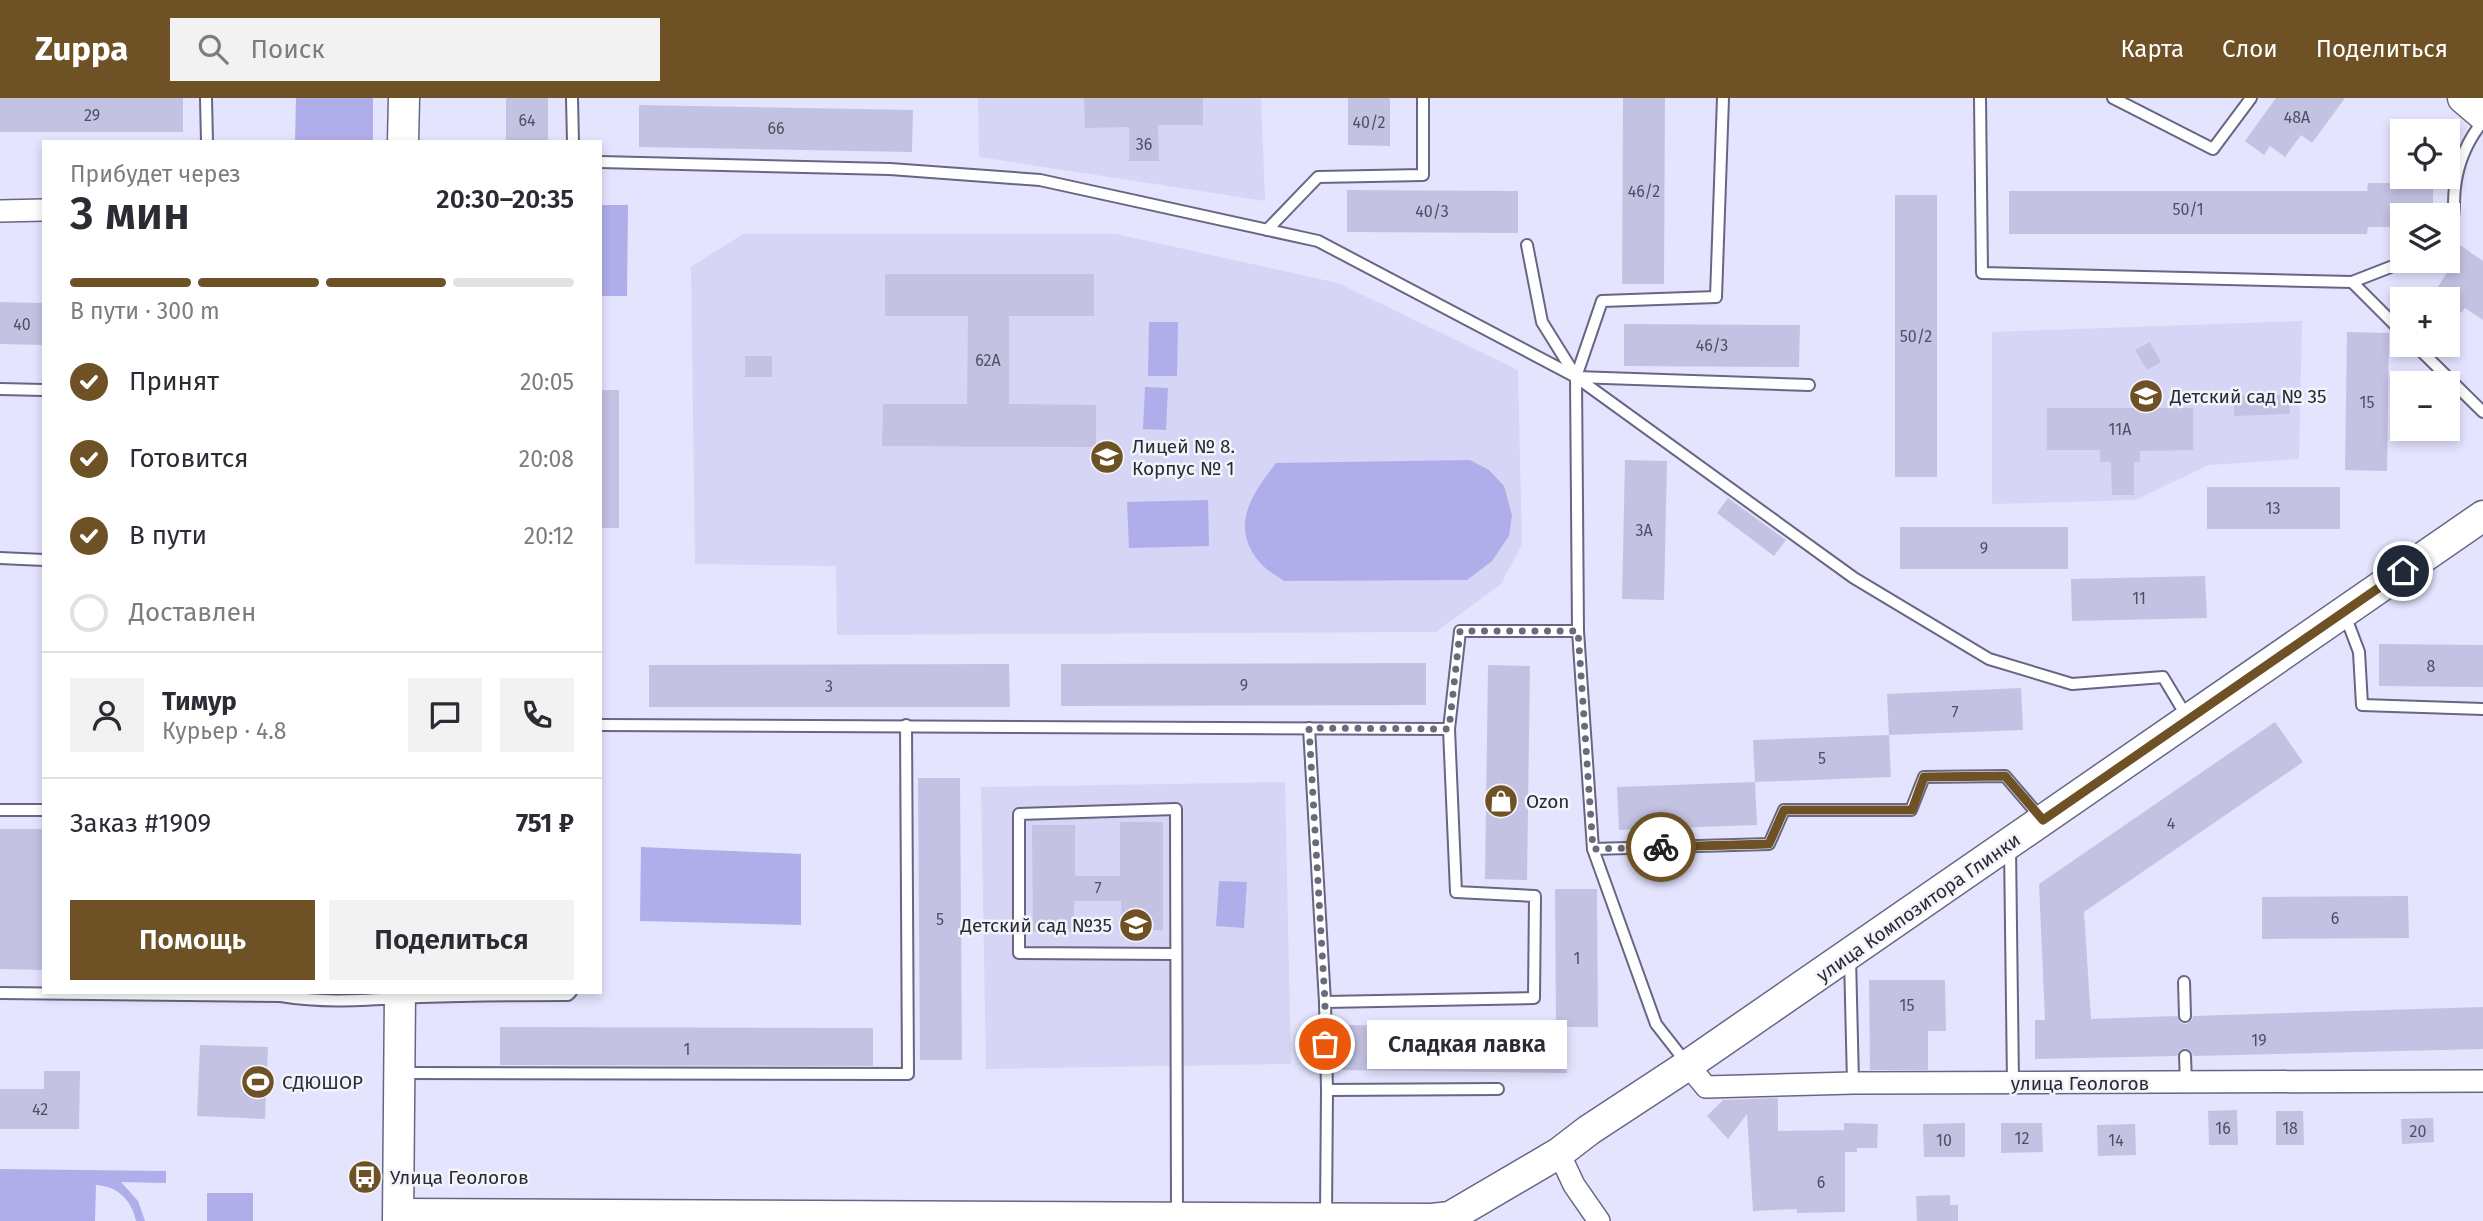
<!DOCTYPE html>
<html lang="ru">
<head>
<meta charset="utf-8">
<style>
  body { margin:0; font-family:"Fira Sans",sans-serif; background:#f2f2f3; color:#2b2b33; height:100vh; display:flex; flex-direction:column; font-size:26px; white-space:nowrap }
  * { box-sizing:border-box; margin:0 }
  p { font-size:23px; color:#7c7c81 }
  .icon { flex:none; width:38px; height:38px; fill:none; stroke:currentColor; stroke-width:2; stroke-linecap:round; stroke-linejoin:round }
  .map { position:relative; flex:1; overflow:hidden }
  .side { position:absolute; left:42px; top:42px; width:560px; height:854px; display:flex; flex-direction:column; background:#fff; border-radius:0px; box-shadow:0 4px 10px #0003 }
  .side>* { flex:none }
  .buttons { position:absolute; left:2390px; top:21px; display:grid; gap:14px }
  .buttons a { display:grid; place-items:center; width:70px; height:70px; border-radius:0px; background:#fff; box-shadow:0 4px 10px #0003; font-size:35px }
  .pin { position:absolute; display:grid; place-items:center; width:60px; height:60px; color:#fff; margin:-30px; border:4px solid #fff; border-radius:50%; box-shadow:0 2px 7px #0007 }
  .courier { position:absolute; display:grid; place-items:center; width:70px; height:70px; margin:-35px; border:5px solid #6e5125; border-radius:50%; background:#fff; color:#222; box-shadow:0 2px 9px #0007 }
  .bubble { position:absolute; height:49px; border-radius:0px; background:#fff; box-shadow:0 4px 10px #0003; font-size:23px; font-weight:600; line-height:49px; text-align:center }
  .headline em { font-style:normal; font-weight:600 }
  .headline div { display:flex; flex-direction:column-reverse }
  .headline { display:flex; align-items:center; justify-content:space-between; height:119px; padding:0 28px }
  h1 { font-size:46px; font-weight:600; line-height:52px }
  .bar { display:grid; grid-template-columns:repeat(4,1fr); gap:10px 7px; align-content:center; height:84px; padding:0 28px }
  .bar i { height:9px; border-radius:5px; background:#e1e1e2 }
  .bar .selected { background:#6e5125 }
  .bar p { grid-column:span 4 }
  .line { display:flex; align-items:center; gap:18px; padding:0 28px; border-top:2px solid #e1e1e2 }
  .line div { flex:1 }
  .round { display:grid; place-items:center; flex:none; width:74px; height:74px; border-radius:0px; background:#f2f2f3 }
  ol { padding:0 28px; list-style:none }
  li { display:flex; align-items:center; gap:21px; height:77px }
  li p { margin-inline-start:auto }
  li .icon { padding:7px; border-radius:50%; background:#6e5125; color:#fff; stroke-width:4 }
  li:last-child { color:#7c7c81 }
  li i { width:38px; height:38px; border:4px solid #e1e1e2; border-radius:50% }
  .action { display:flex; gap:14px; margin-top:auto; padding:14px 28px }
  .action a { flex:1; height:80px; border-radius:0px; background:#6e5125; color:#fff; font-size:28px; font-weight:600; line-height:80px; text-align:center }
  .action a+a { background:#f2f2f3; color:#2b2b33 }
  header { display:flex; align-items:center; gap:42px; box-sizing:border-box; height:98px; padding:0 35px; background:#6e5125; color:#fff }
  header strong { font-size:33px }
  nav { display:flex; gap:38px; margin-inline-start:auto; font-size:24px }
  .search { width:490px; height:63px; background:#f2f2f3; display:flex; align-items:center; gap:18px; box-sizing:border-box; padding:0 24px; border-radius:0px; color:#7c7c81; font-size:26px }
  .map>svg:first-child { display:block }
  .built { fill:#d6d5f5 }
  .green { fill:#b0adeb }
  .building { fill:#c3c2e3 }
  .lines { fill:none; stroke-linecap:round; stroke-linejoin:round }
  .lane-casing { stroke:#676683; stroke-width:14 }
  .street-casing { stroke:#676683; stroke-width:24 }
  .secondary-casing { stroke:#676683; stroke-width:33 }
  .lane { stroke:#fff; stroke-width:10 }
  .street { stroke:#fff; stroke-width:21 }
  .secondary { stroke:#fff; stroke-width:30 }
  .done { stroke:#6b6a7c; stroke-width:7; stroke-dasharray:0 12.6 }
  .route { stroke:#6e5125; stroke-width:9 }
  .labels { text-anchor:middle; stroke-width:5; stroke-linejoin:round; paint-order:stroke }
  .number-label { font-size:16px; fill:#504f61 }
  .poi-label { font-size:19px; fill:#2a2936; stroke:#f3f3fa; text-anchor:start }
  .street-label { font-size:19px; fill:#2a2936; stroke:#f3f3fa }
</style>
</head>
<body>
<header>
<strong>Zuppa</strong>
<div class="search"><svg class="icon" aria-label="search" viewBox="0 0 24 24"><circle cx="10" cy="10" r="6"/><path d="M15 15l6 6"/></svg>Поиск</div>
<nav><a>Карта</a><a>Слои</a><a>Поделиться</a></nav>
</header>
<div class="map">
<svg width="2483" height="1123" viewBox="0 0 2483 1123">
  <rect width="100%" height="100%" fill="#e4e4ff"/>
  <g class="built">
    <path d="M 978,0 L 1261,0 L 1265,103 L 979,59 Z"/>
    <path d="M 743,136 L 1116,136 L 1338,185 L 1518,272 L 1522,446 L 1501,486 L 1436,534 L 837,537 L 836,468 L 695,466 L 691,169 Z"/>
    <path d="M 2302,223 L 2299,361 L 2209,367 L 2135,402 L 1992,406 L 1992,234 Z"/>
    <path d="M 1285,684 L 1291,966 L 986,971 L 981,689 Z"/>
  </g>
  <g class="green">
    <path d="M 296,0 L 373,0 L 373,44 L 295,44 Z"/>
    <path d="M 600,107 L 628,107 L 627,198 L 600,198 Z"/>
    <path d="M 1149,224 L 1178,224 L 1177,278 L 1148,278 Z"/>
    <path d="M 1145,289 L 1168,290 L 1166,332 L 1143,331 Z"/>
    <path d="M 1470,362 L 1489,372 L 1504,388 L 1512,417 L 1509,438 L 1492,463 L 1467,482 L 1284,483 C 1277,478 1268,473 1262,467 C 1228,430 1251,397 1276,365 Z"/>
    <path d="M 1208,402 L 1209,448 L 1129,450 L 1127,404 Z"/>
    <path d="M 641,749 L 801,756 L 801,827 L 640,823 Z"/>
    <path d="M 1219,783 L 1247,784 L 1244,830 L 1216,828 Z"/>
    <path d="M 0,1071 L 166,1073 L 166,1085 L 121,1084 L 138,1103 L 145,1123 L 136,1123 C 132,1102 117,1088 96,1087 L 95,1123 L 0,1123 Z"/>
    <rect x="207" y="1095" width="46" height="28"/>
  </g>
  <g class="building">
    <rect x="0" y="0" width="183" height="34"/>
    <rect x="506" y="0" width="42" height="44"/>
    <path d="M 1084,0 L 1203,0 L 1203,27 L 1158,27 L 1159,63 L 1129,63 L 1129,29 L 1085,30 Z"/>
    <path d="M 1348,0 L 1390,0 L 1390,48 L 1348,47 Z"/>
    <path d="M 1623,0 L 1665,0 L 1664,186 L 1622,186 Z"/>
    <path d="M 2276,0 L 2345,0 L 2312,45 L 2301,37 L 2285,59 L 2270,48 L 2264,57 L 2245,43 Z"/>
    <path d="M 639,7 L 913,12 L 912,54 L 639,49 Z"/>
    <path d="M 2368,85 L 2433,85 L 2433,117 L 2403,117 L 2403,129 L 2368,129 L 2367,136 L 2009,136 L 2009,93 L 2367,93 Z"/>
    <path d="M 1347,92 L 1518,93 L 1518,135 L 1347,134 Z"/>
    <rect x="1895" y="97" width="42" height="282"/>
    <path d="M 2457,145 L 2483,163 L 2483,222 L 2465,210 L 2461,215 L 2448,207 L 2448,201 L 2440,201 L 2433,197 L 2451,168 L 2445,163 L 2448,163 L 2448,158 Z"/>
    <path d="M 885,176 L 1094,176 L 1094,218 L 1009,218 L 1009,306 L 1096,307 L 1096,349 L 882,348 L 883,306 L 967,306 L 968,218 L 885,218 Z"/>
    <path d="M 0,204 L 44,205 L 44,247 L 0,246 Z"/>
    <path d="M 1624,226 L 1800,227 L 1799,269 L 1624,268 Z"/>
    <path d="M 2347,234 L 2389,235 L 2387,373 L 2345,372 Z"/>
    <path d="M 2150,244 L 2161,264 L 2147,272 L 2135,252 Z"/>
    <rect x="745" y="258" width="27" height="21"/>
    <rect x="600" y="292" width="19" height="138"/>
    <path d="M 2289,297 L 2290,316 L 2234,318 L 2234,298 Z"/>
    <path d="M 2047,310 L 2193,310 L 2193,352 L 2140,353 L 2140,364 L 2134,364 L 2134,397 L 2112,397 L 2111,364 L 2100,364 L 2100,352 L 2047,352 Z"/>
    <path d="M 1625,362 L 1667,363 L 1664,502 L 1622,501 Z"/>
    <rect x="2207" y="389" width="133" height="42"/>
    <path d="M 1728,400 L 1786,442 L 1774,458 L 1717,415 Z"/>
    <rect x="1900" y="429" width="168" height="42"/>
    <path d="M 2205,478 L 2207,520 L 2072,523 L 2071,481 Z"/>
    <path d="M 2379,546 L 2483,547 L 2483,589 L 2379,588 Z"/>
    <path d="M 1426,565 L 1426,607 L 1061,608 L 1061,566 Z"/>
    <path d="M 1009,566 L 1010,609 L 649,609 L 649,567 Z"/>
    <path d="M 1488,567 L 1530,568 L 1527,782 L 1485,781 Z"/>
    <path d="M 2021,590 L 2023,632 L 1889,637 L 1887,596 Z"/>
    <path d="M 2275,624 L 2303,664 L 2084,814 L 2091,921 L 2177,918 L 2181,925 L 2186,926 L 2192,922 L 2193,918 L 2483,909 L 2483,951 L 2193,958 L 2191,953 L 2185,950 L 2180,952 L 2177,958 L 2035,961 L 2035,922 L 2045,922 L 2039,786 Z"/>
    <path d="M 1889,637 L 1891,679 L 1755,684 L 1753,642 Z"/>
    <path d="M 918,680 L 960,680 L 962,962 L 920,962 Z"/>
    <path d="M 1755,684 L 1757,727 L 1619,732 L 1617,689 Z"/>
    <path d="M 1120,724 L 1163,724 L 1163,832 L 1122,832 L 1121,803 L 1074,803 L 1074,834 L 1033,834 L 1032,727 L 1075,727 L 1075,778 L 1120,778 Z"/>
    <path d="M 0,731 L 44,731 L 43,872 L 0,871 Z"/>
    <path d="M 1555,791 L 1597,791 L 1598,929 L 1556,929 Z"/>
    <path d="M 2408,798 L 2409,840 L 2262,841 L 2262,799 Z"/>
    <path d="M 1869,882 L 1945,882 L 1946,933 L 1928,933 L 1928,972 L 1870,972 Z"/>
    <path d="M 1341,927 L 1567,930 L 1567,975 L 1341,972 Z"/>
    <path d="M 500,929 L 873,930 L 873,968 L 500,967 Z"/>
    <path d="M 200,947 L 268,949 L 265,1021 L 197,1018 Z"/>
    <path d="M 44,973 L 80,973 L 79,1031 L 0,1031 L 0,991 L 44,991 Z"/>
    <path d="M 1778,1000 L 1778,1033 L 1844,1032 L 1844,1025 L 1878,1026 L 1877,1050 L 1857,1050 L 1857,1054 L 1845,1054 L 1845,1114 L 1797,1115 L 1797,1111 L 1753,1113 L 1747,1016 L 1728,1041 L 1707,1018 L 1723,1002 Z"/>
    <path d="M 2237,1012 L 2238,1047 L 2209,1047 L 2208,1013 Z"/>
    <path d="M 2276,1013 L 2303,1013 L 2304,1047 L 2276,1047 Z"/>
    <path d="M 2433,1020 L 2434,1044 L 2402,1046 L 2401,1021 Z"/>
    <path d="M 1965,1025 L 1965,1059 L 1924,1059 L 1923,1026 Z"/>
    <path d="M 2001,1025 L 2042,1025 L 2043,1054 L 2001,1055 Z"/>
    <path d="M 2135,1026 L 2136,1057 L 2098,1058 L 2097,1027 Z"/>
    <path d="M 1950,1097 L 1950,1107 L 1958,1107 L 1958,1123 L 1917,1123 L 1916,1098 Z"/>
  </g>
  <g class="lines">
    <g class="lane-casing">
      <g id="lane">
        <path d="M 206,0 L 207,44"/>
        <path d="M 572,0 L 573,44"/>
        <path d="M 1980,0 L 1982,175 L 2352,184 L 2403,235"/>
        <path d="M 2113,0 L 2213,51 L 2251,0"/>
        <path d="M 600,64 L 890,71 L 1040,82 L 1318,143 L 1576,279 L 1854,480 L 1989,561 L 2072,586 L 2163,579 L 2187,619"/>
        <path d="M 1267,132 L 1318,79 L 1423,77 L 1423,0"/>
        <path d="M 2448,133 C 2456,120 2453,104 2455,89 C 2458,63 2467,43 2483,23"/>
        <path d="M 1527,147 L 1542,224 L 1575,277"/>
        <path d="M 2352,184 L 2406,163"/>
        <path d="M 2415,247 L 2483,314"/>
        <path d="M 1576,279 L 1809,287"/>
        <path d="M 0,291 L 44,292"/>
        <path d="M 0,460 L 44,462"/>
        <path d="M 2345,517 L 2359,554 L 2362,607 L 2483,611"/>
        <path d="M 600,627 L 1449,631"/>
        <path d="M 1309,630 L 1325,904"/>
        <path d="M 0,712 L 44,712"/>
        <path d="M 2010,749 L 2013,985"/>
        <path d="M 1593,751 L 1769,746 L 1784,712 L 1911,712 L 1924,679 L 2005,678 L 2041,720"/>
        <path d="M 1175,856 L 1019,855 L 1019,716 L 1176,711 L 1177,1117"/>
        <path d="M 1850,859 L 1853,985"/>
        <path d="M 2184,884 L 2185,918"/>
        <path d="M 0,895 L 281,898 C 331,906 371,901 421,899 C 470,897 519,897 568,897 L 571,894"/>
        <path d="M 2185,958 L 2186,984"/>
        <path d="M 1688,967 L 1656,926 L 1593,751 L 1578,533 L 1576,279 L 1602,203 L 1716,199 L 1723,0"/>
        <path d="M 402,975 L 908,976 L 906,627"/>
        <path d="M 1327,992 L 1498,991"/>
        <path d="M 1326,1118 L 1327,992 L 1325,904 L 1534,900 L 1535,798 L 1456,794 L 1449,631 L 1460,533 L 1578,533"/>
      </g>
    </g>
    <g class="street-casing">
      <g id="street">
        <path d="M 0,113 L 44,112"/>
        <path d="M 1688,967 L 1706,989 L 1853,985 L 2483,983"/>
        <path d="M 1559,1055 L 1574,1087 L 1599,1123"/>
      </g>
    </g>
    <g class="secondary-casing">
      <g id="secondary">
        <path d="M 2463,0 L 2483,17"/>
        <path d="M 403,44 L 404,0"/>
        <path d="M 399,1116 L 1432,1121 L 1450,1119 L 1559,1055 L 1589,1032 L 1688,967 L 2483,418"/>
        <path d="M 398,1123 L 400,894"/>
      </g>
    </g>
    <use href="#lane" class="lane"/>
    <use href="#street" class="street"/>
    <use href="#secondary" class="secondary"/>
  </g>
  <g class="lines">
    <path class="done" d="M 1325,946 L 1325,904 L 1309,630 L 1449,631 L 1460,533 L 1578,533 L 1593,751 L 1661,749"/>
    <path class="route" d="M 1661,749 L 1769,746 L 1784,712 L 1912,712 L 1924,679 L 2005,678 L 2043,722 L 2403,473"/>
  </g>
  <defs>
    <g id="school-disc" transform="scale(1.75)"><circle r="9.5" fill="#6e5125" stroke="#f3f3fa"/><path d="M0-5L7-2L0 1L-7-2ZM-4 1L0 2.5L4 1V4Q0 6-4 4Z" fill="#fff"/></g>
    <g id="shop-disc" transform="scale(1.75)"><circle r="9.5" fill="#6e5125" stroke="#f3f3fa"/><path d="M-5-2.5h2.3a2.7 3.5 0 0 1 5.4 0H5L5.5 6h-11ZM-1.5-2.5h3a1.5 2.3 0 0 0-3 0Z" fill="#fff"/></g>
    <g id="stadium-disc" transform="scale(1.75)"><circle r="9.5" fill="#6e5125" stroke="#f3f3fa"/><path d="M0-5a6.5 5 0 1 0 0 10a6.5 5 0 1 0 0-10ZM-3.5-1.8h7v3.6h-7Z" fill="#fff"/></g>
    <g id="bus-disc" transform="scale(1.75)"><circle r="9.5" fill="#6e5125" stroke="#f3f3fa"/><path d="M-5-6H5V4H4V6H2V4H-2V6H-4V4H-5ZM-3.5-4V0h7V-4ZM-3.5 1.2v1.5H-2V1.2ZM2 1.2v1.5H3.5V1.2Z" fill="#fff"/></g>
  </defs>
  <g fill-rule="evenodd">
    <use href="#school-disc" x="2146" y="298"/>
    <use href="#school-disc" x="1107" y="359"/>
    <use href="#shop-disc" x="1501" y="703"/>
    <use href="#school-disc" x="1136" y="827"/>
    <use href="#stadium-disc" x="258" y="984"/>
    <use href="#bus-disc" x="365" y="1079"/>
  </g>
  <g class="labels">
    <g class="number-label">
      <text x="92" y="23">29</text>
      <text x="2297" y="25">48А</text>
      <text x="527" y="28">64</text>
      <text x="1369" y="30">40/2</text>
      <text x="776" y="36">66</text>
      <text x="1144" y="52">36</text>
      <text x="1644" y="99">46/2</text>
      <text x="2188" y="117">50/1</text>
      <text x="1432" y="119">40/3</text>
      <text x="22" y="232">40</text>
      <text x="1916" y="244">50/2</text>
      <text x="1712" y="253">46/3</text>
      <text x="988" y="268">62А</text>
      <text x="2367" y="310">15</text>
      <text x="2120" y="337">11А</text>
      <text x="2273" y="416">13</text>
      <text x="1644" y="438">3А</text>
      <text x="1984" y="456">9</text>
      <text x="2139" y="506">11</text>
      <text x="2431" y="574">8</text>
      <text x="1244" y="593">9</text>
      <text x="829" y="594">3</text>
      <text x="1955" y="620">7</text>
      <text x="1822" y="666">5</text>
      <text x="2171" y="731">4</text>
      <text x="1098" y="796">7</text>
      <text x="2335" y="826">6</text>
      <text x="940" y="827">5</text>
      <text x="1577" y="866">1</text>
      <text x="1907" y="913">15</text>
      <text x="2259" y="948">19</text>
      <text x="687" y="957">1</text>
      <text x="40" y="1017">42</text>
      <text x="2223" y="1036">16</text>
      <text x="2290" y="1036">18</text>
      <text x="2418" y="1039">20</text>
      <text x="2022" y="1046">12</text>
      <text x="1944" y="1048">10</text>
      <text x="2116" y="1048">14</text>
      <text x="1821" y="1090">6</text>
    </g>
    <g class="poi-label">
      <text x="2170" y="305">Детский сад № 35</text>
      <text x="1132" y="355">Лицей № 8.<tspan x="1132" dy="22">Корпус № 1</tspan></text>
      <text x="1526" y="710">Ozon</text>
      <text x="1112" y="834" text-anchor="end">Детский сад №35</text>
      <text x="282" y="991">СДЮШОР</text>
      <text x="390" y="1086">Улица Геологов</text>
    </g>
    <g class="street-label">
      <text transform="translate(1918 809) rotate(-35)" y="7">улица Композитора Глинки</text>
      <text x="2080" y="992">улица Геологов</text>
    </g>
  </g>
</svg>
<div class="buttons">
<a><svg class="icon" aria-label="locate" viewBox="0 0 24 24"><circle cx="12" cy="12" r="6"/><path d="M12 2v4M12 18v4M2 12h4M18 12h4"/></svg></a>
<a><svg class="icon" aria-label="layers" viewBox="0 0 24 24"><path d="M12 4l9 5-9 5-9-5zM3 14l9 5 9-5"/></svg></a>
<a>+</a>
<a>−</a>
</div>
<div class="pin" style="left:1325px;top:946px;background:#ea580c"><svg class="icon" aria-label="bag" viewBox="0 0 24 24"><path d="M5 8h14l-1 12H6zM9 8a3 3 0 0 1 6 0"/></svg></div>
<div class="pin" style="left:2403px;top:473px;background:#1f2937"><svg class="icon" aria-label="home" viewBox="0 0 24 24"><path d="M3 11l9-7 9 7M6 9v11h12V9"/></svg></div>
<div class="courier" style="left:1661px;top:749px"><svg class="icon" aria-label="bike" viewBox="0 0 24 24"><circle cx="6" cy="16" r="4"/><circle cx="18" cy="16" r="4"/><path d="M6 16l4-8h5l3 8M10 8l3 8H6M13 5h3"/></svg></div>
<div class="bubble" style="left:1367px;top:922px;width:200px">Сладкая лавка</div>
<section class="side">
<div class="headline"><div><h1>3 мин</h1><p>Прибудет через</p></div><em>20:30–20:35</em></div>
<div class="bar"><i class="selected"></i><i class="selected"></i><i class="selected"></i><i></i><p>В пути · 300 m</p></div>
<ol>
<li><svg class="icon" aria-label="check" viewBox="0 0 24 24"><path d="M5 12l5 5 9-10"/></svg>Принят<p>20:05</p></li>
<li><svg class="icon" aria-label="check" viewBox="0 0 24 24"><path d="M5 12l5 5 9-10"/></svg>Готовится<p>20:08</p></li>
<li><svg class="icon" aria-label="check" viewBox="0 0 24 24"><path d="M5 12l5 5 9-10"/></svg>В пути<p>20:12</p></li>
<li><i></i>Доставлен</li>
</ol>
<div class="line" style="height:126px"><a class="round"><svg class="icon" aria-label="person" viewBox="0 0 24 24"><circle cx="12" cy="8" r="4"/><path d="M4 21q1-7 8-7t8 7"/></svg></a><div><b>Тимур</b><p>Курьер · 4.8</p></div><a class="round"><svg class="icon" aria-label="chat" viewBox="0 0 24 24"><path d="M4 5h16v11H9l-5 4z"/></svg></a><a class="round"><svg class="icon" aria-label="phone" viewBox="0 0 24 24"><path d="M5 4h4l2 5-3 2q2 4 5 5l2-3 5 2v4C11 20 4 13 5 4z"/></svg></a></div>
<div class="line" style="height:91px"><div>Заказ #1909</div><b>751 ₽</b></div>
<div class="action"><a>Помощь</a><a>Поделиться</a></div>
</section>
</div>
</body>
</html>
